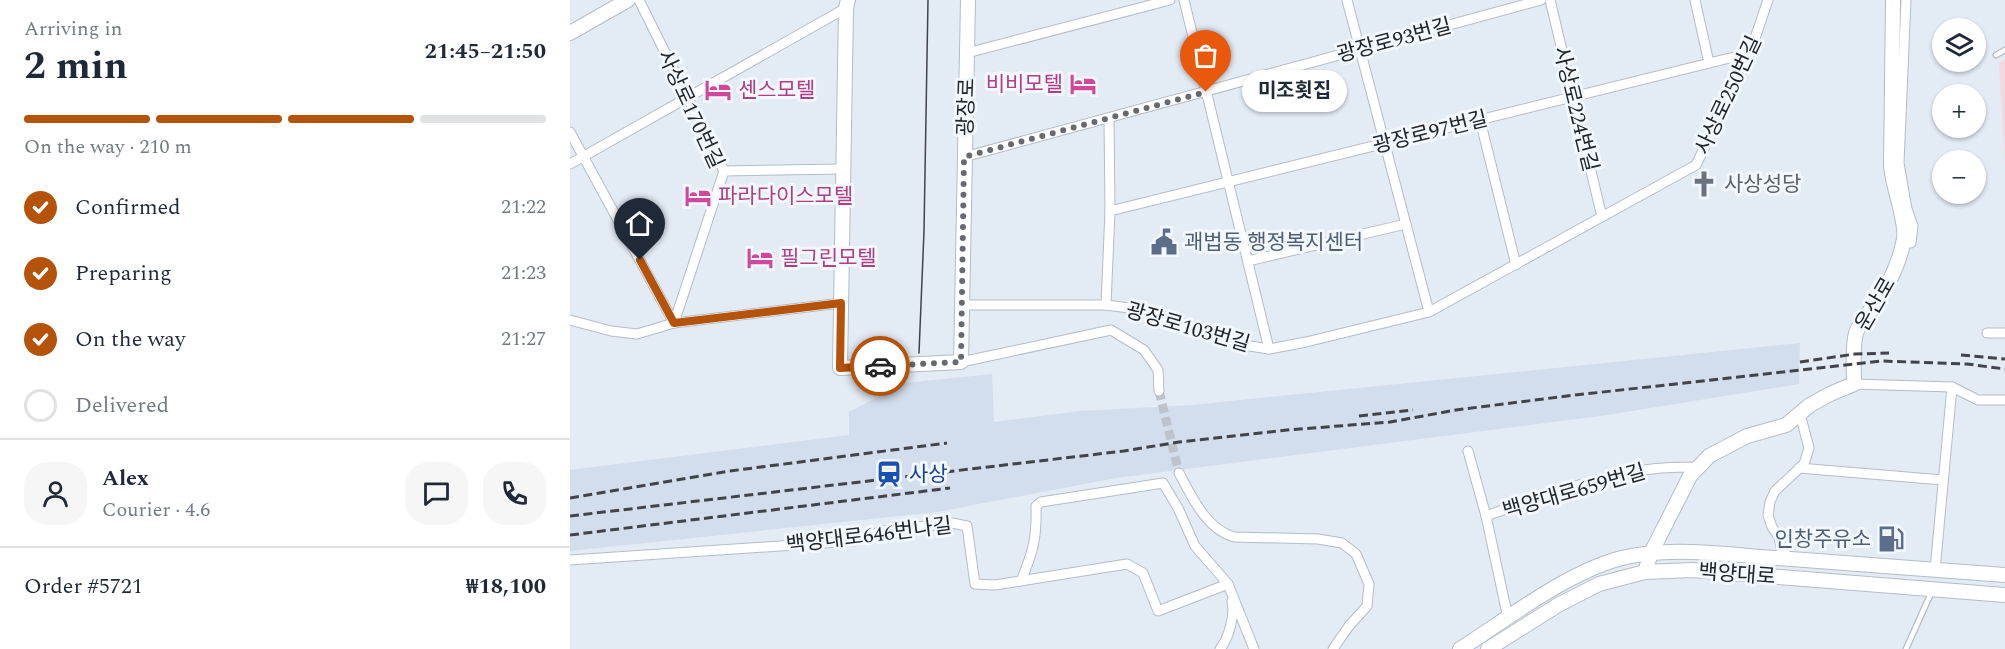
<!DOCTYPE html>
<html lang="en">
<head>
<meta charset="utf-8">
<style>
  body { margin:0; font-family:Spectral,"Noto Sans KR",serif; background:#f6f6f7; color:#1f2937; height:100vh; display:flex; flex-direction:column; font-size:22px; white-space:nowrap }
  * { box-sizing:border-box; margin:0 }
  p { font-size:20px; color:#747a83 }
  .icon { flex:none; width:33px; height:33px; fill:none; stroke:currentColor; stroke-width:2; stroke-linecap:round; stroke-linejoin:round }
  .map { position:relative; flex:1; overflow:hidden }
  .sheet { display:flex; flex-direction:column; background:#fff; width:570px }
  .sheet>* { flex:none }
  .controls { position:absolute; left:1362px; top:18px; display:grid; gap:12px }
  .controls a { display:grid; place-items:center; width:54px; height:54px; border-radius:50%; background:#fff; box-shadow:0 2px 4px #0004; font-size:30px }
  .pin { position:absolute; display:grid; place-items:center; width:51px; height:51px; color:#fff; margin:-62px -26px; border-radius:50% 50% 50% 0; rotate:-45deg; box-shadow:0 0 6px #0007 }
  .pin .icon { rotate:45deg }
  .courier { position:absolute; display:grid; place-items:center; width:60px; height:60px; margin:-30px; border:4px solid #b45309; border-radius:50%; background:#fff; color:#222; box-shadow:0 2px 8px #0007 }
  .bubble { position:absolute; height:42px; border-radius:21px; background:#fff; box-shadow:0 2px 4px #0004; font-size:20px; font-weight:700; line-height:42px; text-align:center }
  .summary em { font-style:normal; font-weight:700 }
  .summary div { display:flex; flex-direction:column-reverse }
  .summary { display:flex; align-items:center; justify-content:space-between; height:102px; padding:0 24px }
  h1 { font-size:39px; font-weight:700; line-height:45px }
  .bar { display:grid; grid-template-columns:repeat(4,1fr); gap:9px 6px; align-content:center; height:72px; padding:0 24px }
  .bar i { height:8px; border-radius:4px; background:#e0e1e3 }
  .bar .current { background:#b45309 }
  .bar p { grid-column:span 4 }
  .line { display:flex; align-items:center; gap:15px; padding:0 24px; border-top:2px solid #e0e1e3 }
  .line div { flex:1 }
  .round { display:grid; place-items:center; flex:none; width:63px; height:63px; border-radius:24px; background:#f6f6f7 }
  ol { padding:0 24px; list-style:none }
  li { display:flex; align-items:center; gap:18px; height:66px }
  li p { margin-inline-start:auto }
  li .icon { padding:6px; border-radius:50%; background:#b45309; color:#fff; stroke-width:4 }
  li:last-child { color:#747a83 }
  li i { width:33px; height:33px; border:3px solid #e0e1e3; border-radius:50% }
  main { display:flex; flex:1; min-height:0 }
  .map>svg:first-child { display:block }
  .built { fill:#d2deee }
  .education { fill:#f2d8e0 }
  .lines { fill:none; stroke-linecap:round; stroke-linejoin:round }
  .street-tunnel { stroke:#bcc3cc; stroke-width:9; stroke-dasharray:9 4.5; stroke-linecap:butt }
  .lane-casing { stroke:#b5bcc6; stroke-width:7 }
  .street-casing { stroke:#b5bcc6; stroke-width:11 }
  .secondary-casing { stroke:#b5bcc6; stroke-width:16 }
  .lane { stroke:#fff; stroke-width:4.5 }
  .street { stroke:#fff; stroke-width:9 }
  .secondary { stroke:#fff; stroke-width:14 }
  .tram { stroke:#414449; stroke-width:1.5 }
  .rail { stroke:#414449; stroke-width:3; stroke-dasharray:9 4.5; stroke-linecap:butt }
  .done { stroke:#666a70; stroke-width:6; stroke-dasharray:0 10.8 }
  .route { stroke:#b45309; stroke-width:8 }
  .labels { text-anchor:middle; stroke-width:6; stroke-linejoin:round; paint-order:stroke }
  .street-label { font-size:21px; fill:#222529; stroke:#f3f8fe }
  .hotel-label { font-size:21px; fill:#b23c85; stroke:#f3f8fe; text-anchor:start }
  .worship-label { font-size:21px; fill:#5b616d; stroke:#f3f8fe; text-anchor:start }
  .service-label { font-size:21px; fill:#4e5e75; stroke:#f3f8fe; text-anchor:start }
  .transit-label { font-size:21px; fill:#164399; stroke:#f3f8fe; text-anchor:start }
</style>
</head>
<body>
<main>
<section class="sheet">
<div class="summary"><div><h1>2 min</h1><p>Arriving in</p></div><em>21:45–21:50</em></div>
<div class="bar"><i class="current"></i><i class="current"></i><i class="current"></i><i></i><p>On the way · 210 m</p></div>
<ol>
<li><svg class="icon" aria-label="check" viewBox="0 0 24 24"><path d="M5 12l5 5 9-10"/></svg>Confirmed<p>21:22</p></li>
<li><svg class="icon" aria-label="check" viewBox="0 0 24 24"><path d="M5 12l5 5 9-10"/></svg>Preparing<p>21:23</p></li>
<li><svg class="icon" aria-label="check" viewBox="0 0 24 24"><path d="M5 12l5 5 9-10"/></svg>On the way<p>21:27</p></li>
<li><i></i>Delivered</li>
</ol>
<div class="line" style="height:108px"><a class="round"><svg class="icon" aria-label="person" viewBox="0 0 24 24"><circle cx="12" cy="8" r="4"/><path d="M4 21q1-7 8-7t8 7"/></svg></a><div><b>Alex</b><p>Courier · 4.6</p></div><a class="round"><svg class="icon" aria-label="chat" viewBox="0 0 24 24"><path d="M4 5h16v11H9l-5 4z"/></svg></a><a class="round"><svg class="icon" aria-label="phone" viewBox="0 0 24 24"><path d="M5 4h4l2 5-3 2q2 4 5 5l2-3 5 2v4C11 20 4 13 5 4z"/></svg></a></div>
<div class="line" style="height:78px"><div>Order #5721</div><b>₩18,100</b></div>
</section>
<div class="map">
<svg width="1435" height="649" viewBox="0 0 1435 649">
  <rect width="100%" height="100%" fill="#e3ebf5"/>
  <path class="built" d="M 1230,343 L 1229,384 L 1038,415 L 546,478 L 367,512 L 0,551 L 0,470 L 279,435 L 279,412 L 335,383 L 422,374 L 424,422 L 510,411 L 622,405 Z"/>
  <path class="education" d="M 1435,59 L 1435,164 L 1429,63 Z"/>
  <g class="lines">
    <path class="street-tunnel" d="M 589,391 L 609,473"/>
    <g class="lane-casing">
      <g id="lane">
        <path d="M 1426,55 L 1435,50"/>
        <path d="M 1336,649 L 1362,591"/>
      </g>
    </g>
    <g class="street-casing">
      <g id="street">
        <path d="M 69,0 L 154,171 L 104,323"/>
        <path d="M 614,0 L 699,349"/>
        <path d="M 777,0 L 859,312"/>
        <path d="M 980,0 L 1032,217"/>
        <path d="M 1125,0 L 1139,63"/>
        <path d="M 1336,0 L 1329,163 L 1337,209 L 1343,226 L 1341,243"/>
        <path d="M 397,53 L 600,0"/>
        <path d="M 910,120 L 946,265"/>
        <path d="M 0,132 L 104,323"/>
        <path d="M 394,157 L 971,0"/>
        <path d="M 0,164 L 276,8"/>
        <path d="M 154,171 L 273,169"/>
        <path d="M 540,211 L 1180,53"/>
        <path d="M 678,261 L 836,224"/>
        <path d="M 392,305 L 536,305 L 575,310 L 667,344 L 699,349 L 736,342 L 859,312 L 1126,165 L 1180,53 L 1198,0"/>
        <path d="M 536,305 L 540,211 L 539,118"/>
        <path d="M 0,320 L 41,331 L 67,334 L 104,323 L 271,303"/>
        <path d="M 1417,333 L 1435,333"/>
        <path d="M 391,362 L 541,330 L 574,350 L 588,370 L 589,391"/>
        <path d="M 1284,384 L 1382,387 L 1408,400 L 1435,400"/>
        <path d="M 898,451 L 916,516 L 938,618"/>
        <path d="M 1229,468 L 1373,480"/>
        <path d="M 609,473 C 622,497 636,529 664,537 L 748,539 L 772,543 L 786,554 L 799,584 L 797,606 L 779,626 L 763,649"/>
        <path d="M 916,516 C 967,498 1028,476 1082,469 C 1098,467 1114,467 1129,467"/>
        <path d="M 1219,559 L 1211,547 L 1209,537 L 1202,527 L 1198,515 L 1200,502 L 1205,491 L 1234,464 L 1239,448 L 1230,414"/>
        <path d="M 0,560 L 284,541 L 313,531 L 382,523 L 397,526 L 405,584 L 425,585 L 557,564 L 573,573 L 588,611 L 658,584"/>
        <path d="M 1365,570 L 1382,387"/>
        <path d="M 451,581 C 463,552 467,538 466,506 L 471,502 L 593,483 L 608,508 L 625,546 L 658,584 L 684,649"/>
        <path d="M 650,649 C 659,638 665,615 662,601"/>
      </g>
    </g>
    <g class="secondary-casing">
      <g id="secondary">
        <path d="M 278,0 L 276,8 L 270,368 L 391,362 L 398,0"/>
        <path d="M 0,33 L 58,0"/>
        <path d="M 1075,572 L 1081,553 L 1120,476 L 1139,456 L 1177,436 L 1216,425 L 1240,405 L 1260,394 L 1284,384 C 1284,368 1282,349 1286,333 C 1290,321 1299,313 1306,303 C 1319,285 1330,261 1334,239 C 1337,223 1323,187 1321,167 L 1323,0"/>
        <path d="M 890,649 C 937,619 995,574 1048,559 C 1099,545 1156,555 1207,558 C 1283,564 1359,569 1435,575"/>
        <path d="M 918,649 L 988,605 L 1029,584 L 1075,572 L 1122,570 L 1435,595"/>
      </g>
    </g>
    <use href="#lane" class="lane"/>
    <use href="#street" class="street"/>
    <use href="#secondary" class="secondary"/>
    <path class="tram" d="M 349,353 L 354,231 L 358,0"/>
    <g class="rail">
      <path d="M 1391,355 L 1435,359"/>
      <path d="M 1230,362 L 1285,354 L 1319,353"/>
      <path d="M 789,416 L 843,410"/>
      <path d="M 0,498 L 160,471 L 377,443"/>
      <path d="M 0,516 L 554,451 L 609,442 L 717,430 L 820,422 L 886,410 L 997,396 L 1311,361 L 1397,364 L 1435,369"/>
      <path d="M 0,535 L 380,488"/>
    </g>
  </g>
  <g class="lines">
    <path class="done" d="M 310,366 L 391,362 L 394,157 L 636,92"/>
    <path class="route" d="M 70,260 L 104,323 L 271,303 L 270,368 L 310,366"/>
  </g>
  <defs>
    <g id="hotel-bare" transform="scale(2.07)"><path d="M-6-4.5h1.5V1H6V5H4.5V3h-9V5H-6ZM-4 0a1.8 1.8 0 1 1 3.6 0ZM.5 0V-2.5h3Q6-2.5 6 0Z" fill="#d1479c" stroke="#f3f8fe" stroke-width="2.5" paint-order="stroke"/></g>
    <g id="church-bare" transform="scale(2.07)"><path d="M-1.2-6h2.4v3.5h3.3v2.4h-3.3V6h-2.4V-.1h-3.3v-2.4h3.3Z" fill="#6b7280" stroke="#f3f8fe" stroke-width="2.5" paint-order="stroke"/></g>
    <g id="civic-bare" transform="scale(2.07)"><path d="M-.6-6.5H3V-4.5H.6V-3L4-1V1h2V6H-6V1h2V-1L-.6-3ZM-1.2 2.5V6h2.4V2.5Z" fill="#5c6f8a" stroke="#f3f8fe" stroke-width="2.5" paint-order="stroke"/></g>
    <g id="station-bare" transform="scale(2.07)"><path d="M-3-6H3Q5-6 5-4V2Q5 4 3 4L4.5 6H3L1.5 4h-3L-3 6H-4.5L-3 4Q-5 4-5 2V-4Q-5-6-3-6ZM-3.5-4v3h7v-3ZM-3.5 1v1.5H-2V1ZM2 1v1.5H3.5V1Z" fill="#1a4fb4" stroke="#f3f8fe" stroke-width="2.5" paint-order="stroke"/></g>
    <g id="fuel-bare" transform="scale(2.07)"><path d="M-5.5-6h7V0h2V4h1.3V-2.5L3-4.5l.8-.8L6-3V5H2.5V1h-1V6h-7ZM-4.2-4.7v3.2H.2V-4.7Z" fill="#5c6f8a" stroke="#f3f8fe" stroke-width="2.5" paint-order="stroke"/></g>
  </defs>
  <g fill-rule="evenodd">
    <use href="#hotel-bare" x="513" y="84"/>
    <use href="#hotel-bare" x="148" y="90"/>
    <use href="#church-bare" x="1134" y="184"/>
    <use href="#hotel-bare" x="128" y="196"/>
    <use href="#civic-bare" x="594" y="242"/>
    <use href="#hotel-bare" x="190" y="258"/>
    <use href="#station-bare" x="319" y="474"/>
    <use href="#fuel-bare" x="1321" y="539"/>
  </g>
  <g class="labels">
    <g class="street-label">
      <text transform="translate(824 40) rotate(-15)" y="7">광장로93번길</text>
      <text transform="translate(1158 95) rotate(-65)" y="7">사상로250번길</text>
      <text transform="translate(396 107) rotate(-88)" y="7">광장로</text>
      <text transform="translate(121 109) rotate(65)" y="7">사상로170번길</text>
      <text transform="translate(1006 109) rotate(76)" y="7">사상로224번길</text>
      <text transform="translate(860 132) rotate(-14)" y="7">광장로97번길</text>
      <text transform="translate(1305 304) rotate(-60)" y="7">운산로</text>
      <text transform="translate(618 327) rotate(16)" y="7">광장로103번길</text>
      <text transform="translate(1004 491) rotate(-16)" y="7">백양대로659번길</text>
      <text transform="translate(299 535) rotate(-7)" y="7">백양대로646번나길</text>
      <text transform="translate(1167 574) rotate(4)" y="7">백양대로</text>
    </g>
    <g class="hotel-label">
      <text x="493" y="91" text-anchor="end">비비모텔</text>
      <text x="168" y="97">센스모텔</text>
      <text x="148" y="203">파라다이스모텔</text>
      <text x="210" y="265">필그린모텔</text>
    </g>
    <g class="worship-label">
      <text x="1154" y="191">사상성당</text>
    </g>
    <g class="service-label">
      <text x="614" y="249">괘법동 행정복지센터</text>
      <text x="1301" y="546" text-anchor="end">인창주유소</text>
    </g>
    <g class="transit-label">
      <text x="339" y="481">사상</text>
    </g>
  </g>
</svg>
<div class="controls">
<a><svg class="icon" aria-label="layers" viewBox="0 0 24 24"><path d="M12 4l9 5-9 5-9-5zM3 14l9 5 9-5"/></svg></a>
<a>+</a>
<a>−</a>
</div>
<div class="pin" style="left:636px;top:92px;background:#ea580c"><svg class="icon" aria-label="bag" viewBox="0 0 24 24"><path d="M5 8h14l-1 12H6zM9 8a3 3 0 0 1 6 0"/></svg></div>
<div class="pin" style="left:70px;top:260px;background:#1f2937"><svg class="icon" aria-label="home" viewBox="0 0 24 24"><path d="M3 11l9-7 9 7M6 9v11h12V9"/></svg></div>
<div class="courier" style="left:310px;top:366px"><svg class="icon" aria-label="car" viewBox="0 0 24 24"><path d="M5 17H2v-5l4-1 3-4h7l3 4 3 1v5h-3M9 17h6M6 11h13"/><circle cx="7" cy="17" r="2"/><circle cx="17" cy="17" r="2"/></svg></div>
<div class="bubble" style="left:672px;top:70px;width:105px">미조횟집</div>
</div>
</main>
</body>
</html>
